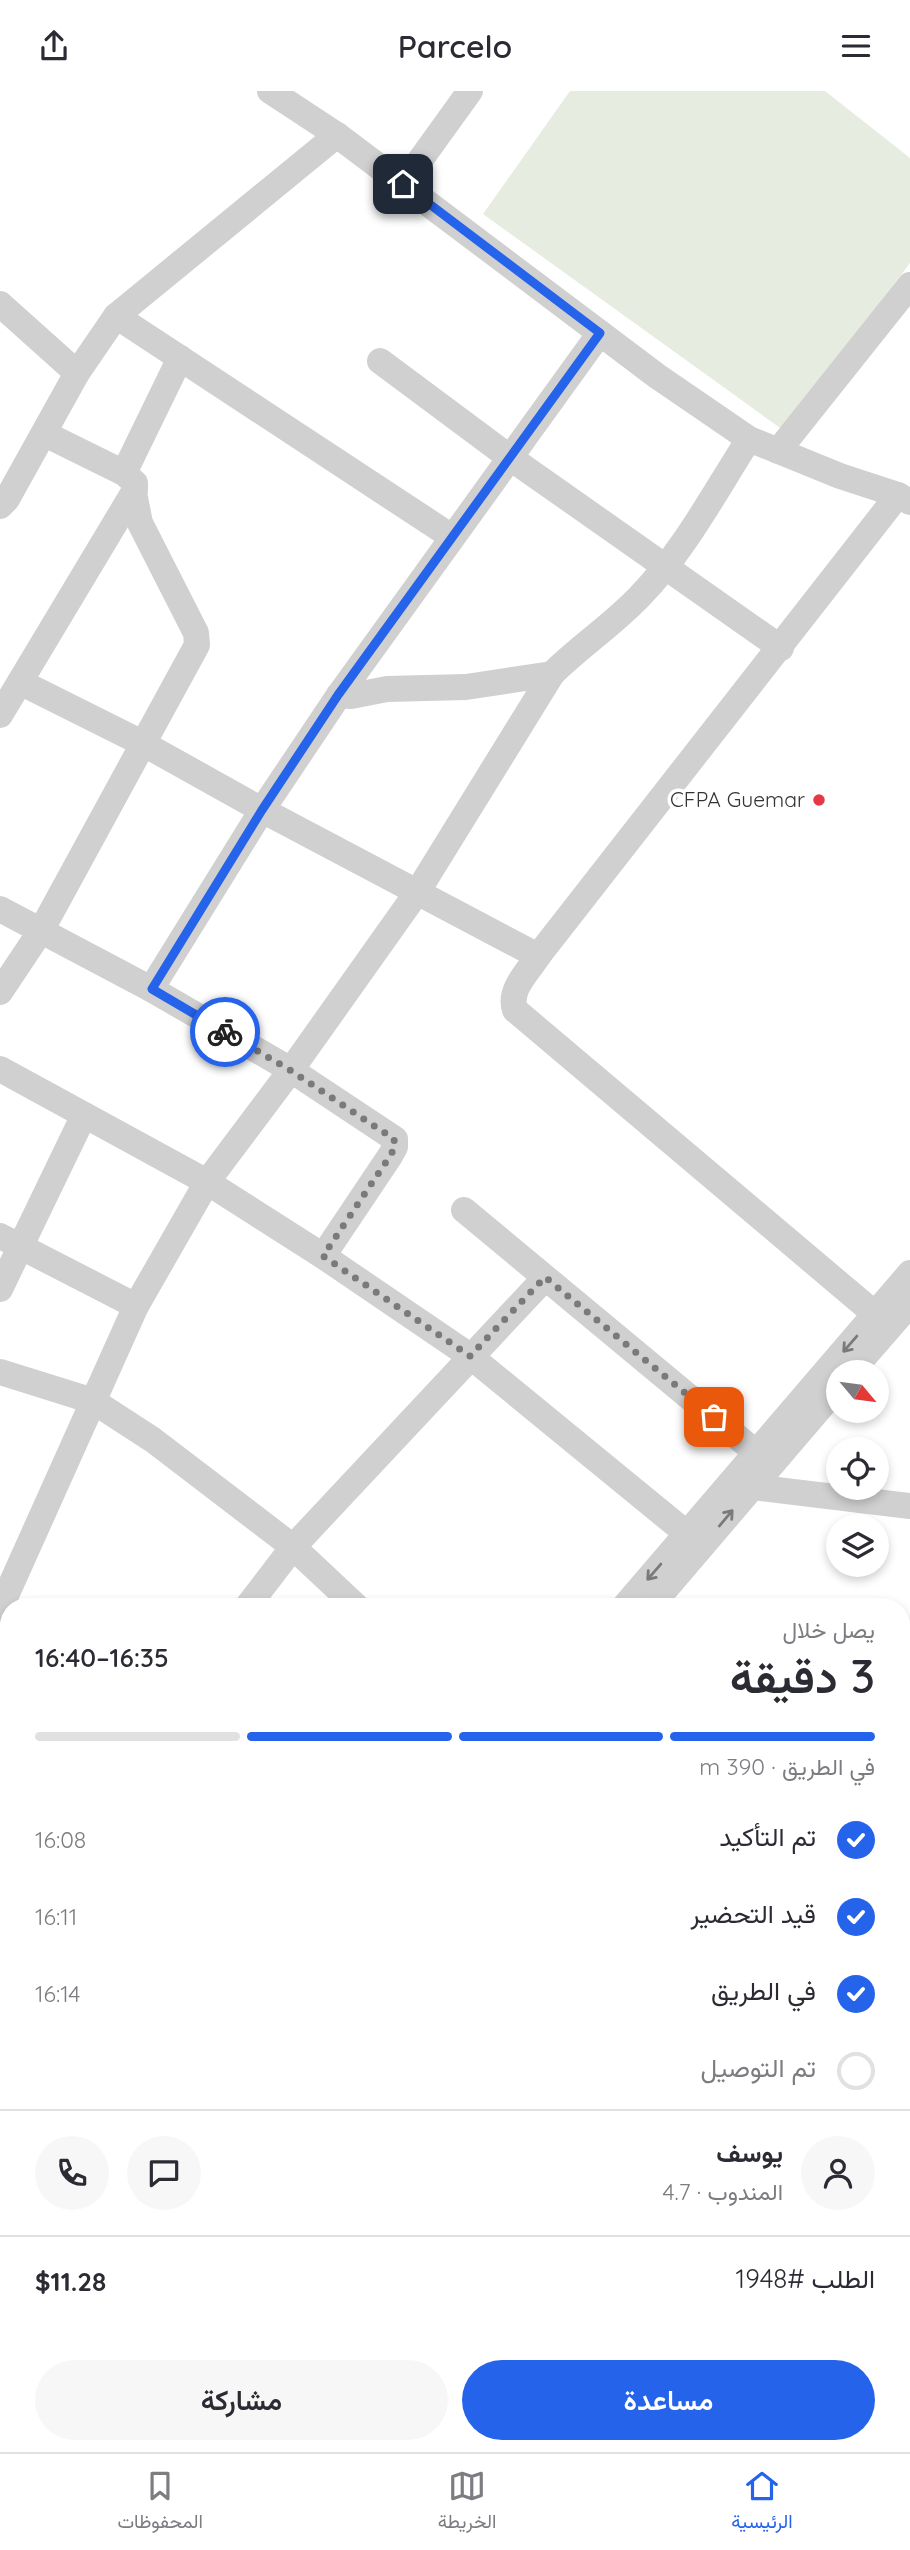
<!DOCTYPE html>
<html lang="ar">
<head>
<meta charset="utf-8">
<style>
  body { margin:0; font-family:Quicksand,Vazirmatn,sans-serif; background:#f7f7f7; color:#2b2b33; direction:rtl; height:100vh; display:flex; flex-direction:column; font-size:26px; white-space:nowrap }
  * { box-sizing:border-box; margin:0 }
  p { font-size:23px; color:#7c7c81 }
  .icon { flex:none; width:38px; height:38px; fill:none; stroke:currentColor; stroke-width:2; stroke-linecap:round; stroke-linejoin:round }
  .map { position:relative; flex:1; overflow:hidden; direction:ltr }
  .panel { position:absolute; left:0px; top:1507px; width:910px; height:856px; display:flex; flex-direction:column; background:#fff; border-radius:28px 28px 0 0; box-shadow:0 4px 10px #0003; direction:rtl }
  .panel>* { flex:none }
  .needle { width:46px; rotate:119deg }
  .fabs { position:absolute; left:826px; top:1269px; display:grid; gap:14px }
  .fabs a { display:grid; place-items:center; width:63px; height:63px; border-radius:50%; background:#fff; box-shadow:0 4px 10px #0003; font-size:35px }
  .pin { position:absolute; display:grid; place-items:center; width:60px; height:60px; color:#fff; margin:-30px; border-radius:14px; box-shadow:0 4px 10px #0006 }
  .courier { position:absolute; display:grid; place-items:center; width:70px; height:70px; margin:-35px; border:5px solid #2563eb; border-radius:50%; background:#fff; color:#222; box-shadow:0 2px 9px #0007 }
  .headline em { font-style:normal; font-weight:600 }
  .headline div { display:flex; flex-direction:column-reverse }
  .headline { display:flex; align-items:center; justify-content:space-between; height:119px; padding:0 35px }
  h1 { font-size:46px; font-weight:600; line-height:52px }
  .bar { display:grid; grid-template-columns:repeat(4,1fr); gap:10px 7px; align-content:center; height:84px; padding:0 35px }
  .bar i { height:9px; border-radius:5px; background:#e1e1e2 }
  .bar .on { background:#2563eb }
  .bar p { grid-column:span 4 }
  .line { display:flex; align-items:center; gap:18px; padding:0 35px; border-top:2px solid #e1e1e2 }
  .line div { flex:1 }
  .round { display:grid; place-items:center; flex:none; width:74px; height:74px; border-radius:37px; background:#f7f7f7 }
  ol { padding:0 35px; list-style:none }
  li { display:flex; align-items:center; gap:21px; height:77px }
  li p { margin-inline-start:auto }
  li .icon { padding:7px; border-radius:50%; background:#2563eb; color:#fff; stroke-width:4 }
  li:last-child { color:#7c7c81 }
  li i { width:38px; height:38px; border:4px solid #e1e1e2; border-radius:50% }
  .primary-button { display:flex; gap:14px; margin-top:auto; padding:14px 35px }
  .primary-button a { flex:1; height:80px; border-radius:42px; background:#2563eb; color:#fff; font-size:28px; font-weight:600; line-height:80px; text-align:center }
  .primary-button a+a { background:#f7f7f7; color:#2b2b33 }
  header { display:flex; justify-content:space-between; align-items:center; height:91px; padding:0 35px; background:#fff; font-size:32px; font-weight:600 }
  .tab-bar { display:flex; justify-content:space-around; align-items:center; height:98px; border-top:2px solid #e1e1e2; background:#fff; font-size:19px; color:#7c7c81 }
  .tab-bar a { display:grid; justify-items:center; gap:4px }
  .tab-bar .on { color:#2563eb }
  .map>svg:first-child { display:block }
  .green { fill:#e6ecdf }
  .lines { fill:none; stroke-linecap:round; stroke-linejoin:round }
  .minor { stroke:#d0d0d0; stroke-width:26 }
  .oneway { stroke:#7a7a7a }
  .done { stroke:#7a7a7a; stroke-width:7; stroke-dasharray:0 12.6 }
  .route { stroke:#2563eb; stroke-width:9 }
  .poi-dot { fill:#e63946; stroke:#fff; stroke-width:2.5 }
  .labels { text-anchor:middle; stroke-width:7; stroke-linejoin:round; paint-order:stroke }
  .poi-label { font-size:21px; fill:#333; stroke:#fff; text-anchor:end }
</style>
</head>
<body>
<header><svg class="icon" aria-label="menu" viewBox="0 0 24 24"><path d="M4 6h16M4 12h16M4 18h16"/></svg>Parcelo<svg class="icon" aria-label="share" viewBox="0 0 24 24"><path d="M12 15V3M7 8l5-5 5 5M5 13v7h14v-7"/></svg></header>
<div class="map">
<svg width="910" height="2361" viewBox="0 0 910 2361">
  <rect width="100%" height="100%" fill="#fff"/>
  <path class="green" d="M 570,0 L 825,0 L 910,67 L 910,172 L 783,339 L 483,123 Z"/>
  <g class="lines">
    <g class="minor">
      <path d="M 270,0 L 337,44 L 657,285 L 749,348 L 840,385 L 898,404 L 910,411"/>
      <path d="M 403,93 L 470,0"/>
      <path d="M 0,213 L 77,282"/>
      <path d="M 116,225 L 452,446"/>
      <path d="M 380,270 L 509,366 L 781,557"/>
      <path d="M 778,360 L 910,194"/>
      <path d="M 124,382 L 180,267"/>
      <path d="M 0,415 L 7,408 L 77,282 L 116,225 L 337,44"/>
      <path d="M 20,591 L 144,653 L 262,719 L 538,865 L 898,404"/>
      <path d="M 339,604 L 351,605 L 387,598 L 466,596 L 552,583"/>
      <path d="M 0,624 L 135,399 L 135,392 L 124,382 L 45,343"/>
      <path d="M 0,818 L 151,898 L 291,979 L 395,1048 L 395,1056 L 390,1065 L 323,1165"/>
      <path d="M 538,865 C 528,881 508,899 515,919 L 875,1223"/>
      <path d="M 151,898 L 262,719 L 339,604 L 600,242"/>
      <path d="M 0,901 L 42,838 L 197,554 L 196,542 L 140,432 L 134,402"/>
      <path d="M 0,978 L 207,1091 L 323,1165 L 470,1265 L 702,1455"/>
      <path d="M 464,1119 L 771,1374"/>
      <path d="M 0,1145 L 136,1215"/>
      <path d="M 0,1198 L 84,1024"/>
      <path d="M 0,1281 L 93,1310 L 153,1349 L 293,1456 L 357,1516"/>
      <path d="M 851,1281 L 910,1213"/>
      <path d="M 752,1396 L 910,1415"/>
      <path d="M 247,1516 L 293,1456 L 545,1187"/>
      <path d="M 624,1516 L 910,1182"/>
      <path d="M 650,1516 L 838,1296"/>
      <path d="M 0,1518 L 136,1215 L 207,1091 L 291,979 L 418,800 L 552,583 C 580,555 614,533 641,504 C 684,460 716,399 749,348"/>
      <path d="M 0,1601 L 9,1603"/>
      <path d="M 901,1634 L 910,1616"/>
      <path d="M 901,1670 L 910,1676"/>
      <path d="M 0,1801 L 9,1805"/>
      <path d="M 901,1882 L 910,1883"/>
      <path d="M 0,1960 L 9,1964"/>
      <path d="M 0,2035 L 9,2039"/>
      <path d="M 0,2236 L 9,2226"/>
      <path d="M 0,2266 L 9,2256"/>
      <path d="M 901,2290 L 910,2273"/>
      <path d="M 0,2306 L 9,2296"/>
      <path d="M 230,2354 L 241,2361"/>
      <path d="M 567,2354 L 577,2361"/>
      <path d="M 129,2361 L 135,2354"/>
      <path d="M 305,2361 L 310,2354"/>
      <path d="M 494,2361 L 499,2354"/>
      <path d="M 615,2361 L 619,2354"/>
      <path d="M 866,2361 L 870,2354"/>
    </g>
  </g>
  <defs><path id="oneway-shaft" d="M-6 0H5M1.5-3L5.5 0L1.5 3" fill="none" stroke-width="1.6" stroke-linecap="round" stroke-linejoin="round" transform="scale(1.75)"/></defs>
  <g class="oneway">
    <use href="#oneway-shaft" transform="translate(850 1253) rotate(131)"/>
    <use href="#oneway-shaft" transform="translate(726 1427) rotate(-50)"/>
    <use href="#oneway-shaft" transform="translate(654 1481) rotate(131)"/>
  </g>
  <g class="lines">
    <path class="done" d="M 225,941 L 290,979 L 394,1048 L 395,1056 L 390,1065 L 323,1165 L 470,1265 L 545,1186 L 714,1326"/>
    <path class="route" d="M 225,941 L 152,898 L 262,719 L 338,604 L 600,242 L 403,93"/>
  </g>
  <circle class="poi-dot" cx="819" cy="709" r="7"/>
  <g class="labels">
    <g class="poi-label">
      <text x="805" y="716">CFPA Guemar</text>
    </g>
  </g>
</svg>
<div class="fabs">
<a><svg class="needle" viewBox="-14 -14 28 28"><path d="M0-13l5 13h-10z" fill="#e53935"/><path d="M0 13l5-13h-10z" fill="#7c7c81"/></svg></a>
<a><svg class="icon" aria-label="locate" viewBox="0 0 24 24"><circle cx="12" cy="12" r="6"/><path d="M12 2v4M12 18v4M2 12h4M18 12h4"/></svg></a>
<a><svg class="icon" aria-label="layers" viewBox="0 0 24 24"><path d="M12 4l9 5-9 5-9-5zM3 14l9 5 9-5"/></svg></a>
</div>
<div class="pin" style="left:714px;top:1326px;background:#ea580c"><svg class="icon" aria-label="bag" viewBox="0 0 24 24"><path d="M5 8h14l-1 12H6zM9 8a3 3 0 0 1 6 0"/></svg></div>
<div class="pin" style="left:403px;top:93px;background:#1f2937"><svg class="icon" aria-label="home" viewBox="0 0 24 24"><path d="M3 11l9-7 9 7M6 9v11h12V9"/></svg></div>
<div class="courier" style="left:225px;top:941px"><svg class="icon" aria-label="bike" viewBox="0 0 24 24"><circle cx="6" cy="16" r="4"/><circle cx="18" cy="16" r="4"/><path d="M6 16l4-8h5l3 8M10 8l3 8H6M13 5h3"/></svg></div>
<section class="panel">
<div class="headline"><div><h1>3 دقيقة</h1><p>يصل خلال</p></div><em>16:35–16:40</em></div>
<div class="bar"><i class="on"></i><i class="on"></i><i class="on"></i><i></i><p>في الطريق · 390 m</p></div>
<ol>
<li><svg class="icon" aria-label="check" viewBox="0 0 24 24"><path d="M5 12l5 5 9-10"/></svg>تم التأكيد<p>16:08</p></li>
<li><svg class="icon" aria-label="check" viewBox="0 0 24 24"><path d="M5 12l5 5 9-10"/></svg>قيد التحضير<p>16:11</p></li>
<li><svg class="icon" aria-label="check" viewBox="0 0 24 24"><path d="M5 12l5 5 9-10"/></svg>في الطريق<p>16:14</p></li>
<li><i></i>تم التوصيل</li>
</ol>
<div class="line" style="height:126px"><a class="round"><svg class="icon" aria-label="person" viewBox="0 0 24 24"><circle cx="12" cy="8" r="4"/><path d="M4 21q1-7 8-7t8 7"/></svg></a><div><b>يوسف</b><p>المندوب · 4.7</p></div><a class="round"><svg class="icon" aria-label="chat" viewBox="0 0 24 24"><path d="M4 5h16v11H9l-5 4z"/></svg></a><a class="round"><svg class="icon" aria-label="phone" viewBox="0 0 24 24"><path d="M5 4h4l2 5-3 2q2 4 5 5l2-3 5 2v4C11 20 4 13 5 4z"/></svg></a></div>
<div class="line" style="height:91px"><div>الطلب #1948</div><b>$11.28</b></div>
<div class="primary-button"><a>مساعدة</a><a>مشاركة</a></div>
</section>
</div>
<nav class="tab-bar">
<a class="on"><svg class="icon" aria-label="home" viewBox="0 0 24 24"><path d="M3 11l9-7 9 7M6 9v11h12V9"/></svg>الرئيسية</a>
<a><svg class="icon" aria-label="map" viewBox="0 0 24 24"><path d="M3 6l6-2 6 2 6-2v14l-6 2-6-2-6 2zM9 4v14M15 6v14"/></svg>الخريطة</a>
<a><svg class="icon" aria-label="saved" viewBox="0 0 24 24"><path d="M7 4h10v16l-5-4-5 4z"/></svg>المحفوظات</a>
</nav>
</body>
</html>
